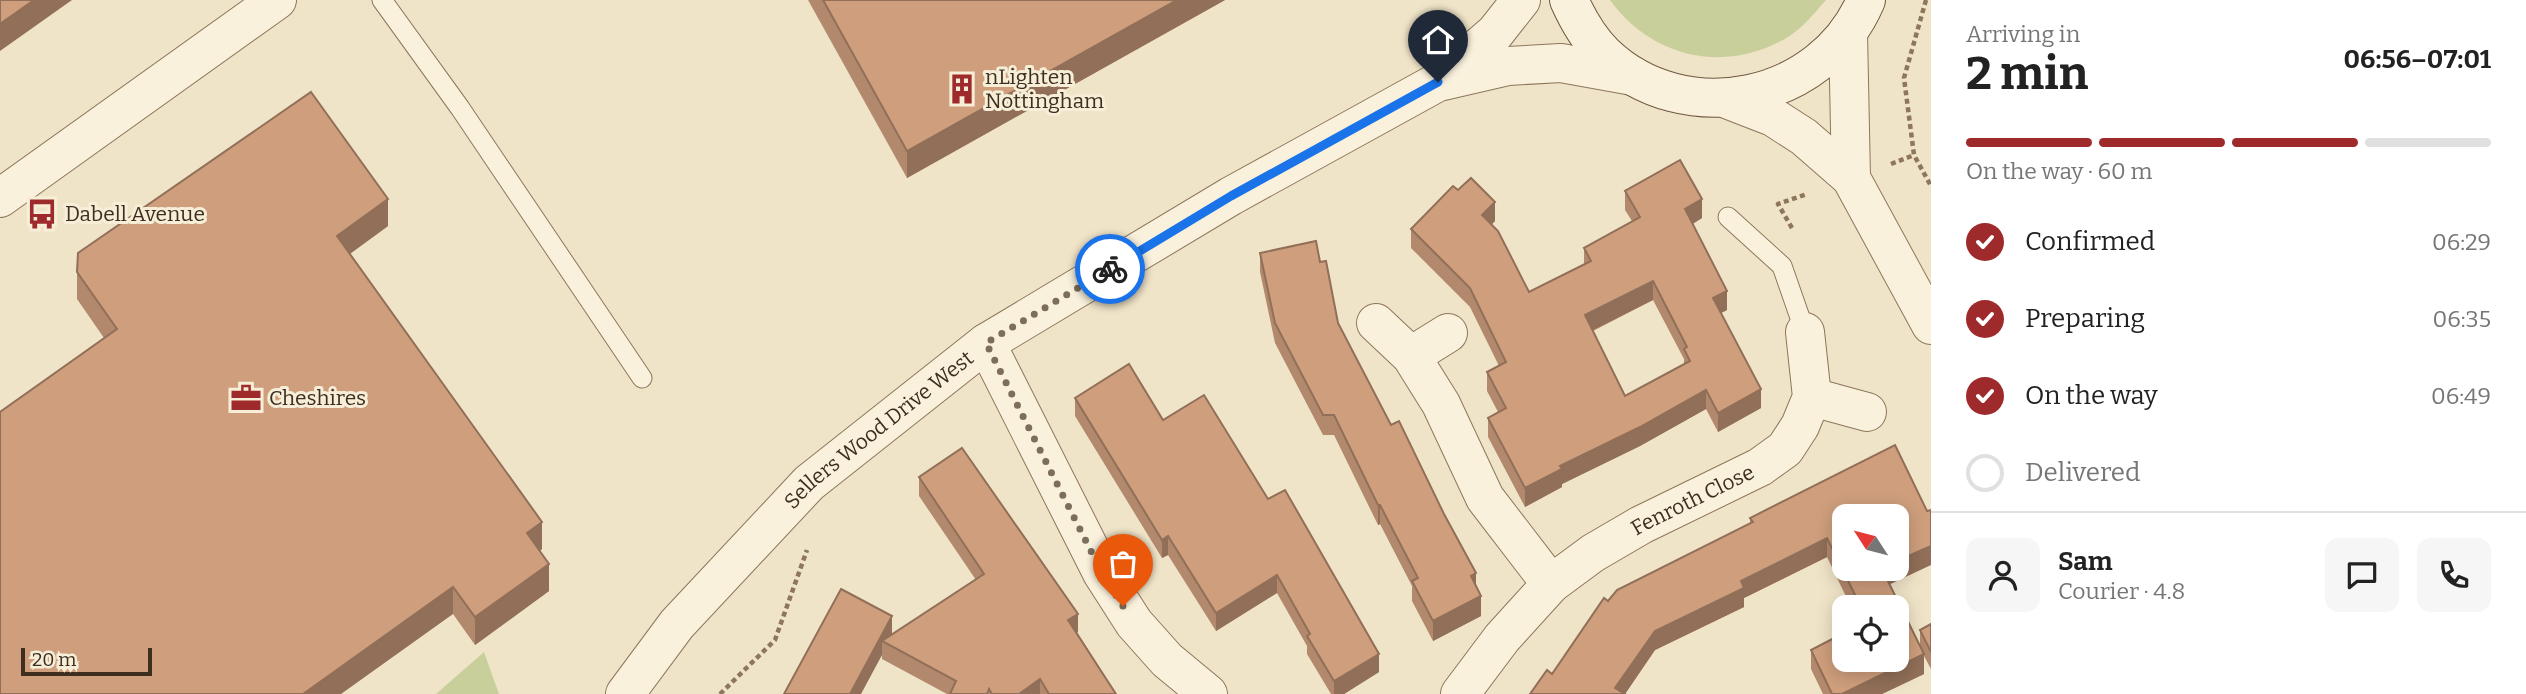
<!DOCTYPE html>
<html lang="en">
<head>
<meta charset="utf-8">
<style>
  body { margin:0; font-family:Bitter,serif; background:#f6f6f6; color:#222; height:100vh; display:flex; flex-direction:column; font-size:26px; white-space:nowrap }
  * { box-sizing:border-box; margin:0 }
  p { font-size:23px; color:#767676 }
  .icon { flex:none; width:38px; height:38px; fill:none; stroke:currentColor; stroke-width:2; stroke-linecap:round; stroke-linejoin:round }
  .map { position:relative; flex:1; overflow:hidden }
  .panel { display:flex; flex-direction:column; background:#fff; width:595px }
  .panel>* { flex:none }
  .needle { width:46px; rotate:306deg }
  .tools { position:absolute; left:1832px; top:504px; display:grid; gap:14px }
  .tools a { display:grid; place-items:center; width:77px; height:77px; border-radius:14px; background:#fff; box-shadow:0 4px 18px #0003; font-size:35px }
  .scale { position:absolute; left:21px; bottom:18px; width:131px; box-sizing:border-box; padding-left:7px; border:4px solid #3d2e20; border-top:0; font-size:19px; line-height:24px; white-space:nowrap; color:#3d2e20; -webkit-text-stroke:5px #f7eed8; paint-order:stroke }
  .pin { position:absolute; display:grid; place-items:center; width:60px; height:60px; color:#fff; margin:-72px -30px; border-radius:50% 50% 50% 0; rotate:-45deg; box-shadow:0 0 7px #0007 }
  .pin .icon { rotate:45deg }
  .courier { position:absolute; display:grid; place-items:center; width:70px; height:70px; margin:-35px; border:5px solid #1a73e8; border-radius:50%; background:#fff; color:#222; box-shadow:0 2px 9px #0007 }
  .headline em { font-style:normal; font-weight:700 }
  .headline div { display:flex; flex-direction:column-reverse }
  .headline { display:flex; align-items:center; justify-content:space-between; height:119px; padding:0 35px }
  h1 { font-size:46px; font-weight:700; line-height:52px }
  .bar { display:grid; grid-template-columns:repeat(4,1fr); gap:10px 7px; align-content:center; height:84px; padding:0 35px }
  .bar i { height:9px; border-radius:5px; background:#e0e0e0 }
  .bar .current { background:#9e2a2b }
  .bar p { grid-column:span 4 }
  .line { display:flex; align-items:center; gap:18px; padding:0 35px; border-top:2px solid #e0e0e0 }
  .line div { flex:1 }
  .round { display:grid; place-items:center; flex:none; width:74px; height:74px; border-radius:14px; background:#f6f6f6 }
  ol { padding:0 35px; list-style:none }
  li { display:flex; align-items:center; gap:21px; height:77px }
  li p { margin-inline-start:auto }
  li .icon { padding:7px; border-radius:50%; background:#9e2a2b; color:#fff; stroke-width:4 }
  li:last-child { color:#767676 }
  li i { width:38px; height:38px; border:4px solid #e0e0e0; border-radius:50% }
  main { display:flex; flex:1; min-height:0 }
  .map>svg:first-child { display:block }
  .green { fill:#c9cf9b }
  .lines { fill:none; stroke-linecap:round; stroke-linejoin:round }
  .lane-casing { stroke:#8d765c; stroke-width:21 }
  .street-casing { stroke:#8d765c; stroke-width:40 }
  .secondary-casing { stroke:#6f573f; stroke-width:40 }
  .path { stroke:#8d765c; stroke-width:4.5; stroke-dasharray:5 3.5; stroke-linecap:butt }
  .lane { stroke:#faf1dc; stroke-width:19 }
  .street { stroke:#faf1dc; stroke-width:38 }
  .secondary { stroke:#faf1dc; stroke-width:38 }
  .wall { fill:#b2896c; fill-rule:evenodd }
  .shaded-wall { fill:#916f58 }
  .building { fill:#cf9f7d; stroke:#916f58; stroke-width:2; fill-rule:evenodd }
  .done { stroke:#7c6e5b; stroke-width:7; stroke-dasharray:0 12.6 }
  .route { stroke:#1a73e8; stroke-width:9 }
  .labels { text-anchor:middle; stroke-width:6; stroke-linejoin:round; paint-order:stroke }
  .poi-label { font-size:21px; fill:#3d2e20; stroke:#f7eed8; text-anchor:start }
  .street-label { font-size:21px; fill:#3d2e20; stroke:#f7eed8 }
</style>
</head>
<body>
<main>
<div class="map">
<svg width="1931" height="694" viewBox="0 0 1931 694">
  <rect width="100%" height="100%" fill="#f0e4c8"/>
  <g class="green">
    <path d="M 1610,0 L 1826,0 C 1813,15 1801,30 1783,40 C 1721,74 1650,56 1610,0 Z"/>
    <path d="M 484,652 L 499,694 L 436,694 Z"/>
  </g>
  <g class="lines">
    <g class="lane-casing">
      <g id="lane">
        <path d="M 382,0 L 460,108 L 642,378"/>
        <path d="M 1728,217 L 1782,266 L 1805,332"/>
      </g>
    </g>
    <g class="street-casing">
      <g id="street">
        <path d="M 1848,32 L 1851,178"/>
        <path d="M 1443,81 L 1508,66 L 1561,63 L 1633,76"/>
        <path d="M 1724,98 L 1773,117 L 1804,137 L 1851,178 L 1931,325"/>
        <path d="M 0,198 L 277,0"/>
        <path d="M 1376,323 L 1411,356 L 1441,404 L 1485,498 L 1551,584"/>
        <path d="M 986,343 L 1102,573 L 1134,623 L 1167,660 L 1208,694"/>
        <path d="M 1411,356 L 1448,333"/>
        <path d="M 1812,397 L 1867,412"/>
        <path id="s1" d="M 625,694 L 677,624 L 809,483 L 986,343 L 1231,196 L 1438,82 L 1495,33 L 1521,0"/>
        <path id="s2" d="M 1460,694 L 1502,638 L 1551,584 L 1593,553 L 1641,525 L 1760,467 L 1785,449 L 1800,426 L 1812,397 L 1805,332"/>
      </g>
    </g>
    <g class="secondary-casing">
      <path id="secondary" d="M 1569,0 C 1578,20 1588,38 1604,54 C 1684,131 1823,102 1866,0"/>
    </g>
    <g class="path">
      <path d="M 1926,0 L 1904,78 L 1914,155 L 1931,186"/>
      <path d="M 1891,164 L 1914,155"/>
      <path d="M 1792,228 L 1778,204 L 1807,194"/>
      <path d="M 720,694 L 775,640 L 807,550"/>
    </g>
    <use href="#lane" class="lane"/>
    <use href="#street" class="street"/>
    <use href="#secondary" class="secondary"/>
  </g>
  <g class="wall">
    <path d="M 808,0 L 1225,0 L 907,178 Z"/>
    <path d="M 1625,191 L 1702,218 L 1693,224 L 1727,310 L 1721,313 L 1761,408 L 1718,432 L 1706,409 L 1640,446 L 1562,484 L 1562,487 L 1525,507 L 1488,437 L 1488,418 L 1498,412 L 1487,391 L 1487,372 L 1499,366 L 1470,307 L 1411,248 L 1411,229 L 1495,221 L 1491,225 L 1529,292 L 1584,264 L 1584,248 L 1632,221 L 1625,210 ZM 1653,300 L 1684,359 L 1684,364 L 1625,396 L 1593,331 Z"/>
    <path d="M 388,226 L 350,254 L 542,549 L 540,551 L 549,591 L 475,645 L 453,614 L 104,338 L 77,299 L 77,272 Z"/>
    <path d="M 1260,253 L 1320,262 L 1338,323 L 1476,586 L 1481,616 L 1433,641 L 1412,601 L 1412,586 L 1380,524 L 1378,525 L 1334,435 L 1323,435 L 1275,343 L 1260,272 Z"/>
    <path d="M 1075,398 L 1163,420 L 1268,499 L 1379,672 L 1344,694 L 1331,694 L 1307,654 L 1307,646 L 1277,593 L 1216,631 L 1168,555 L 1162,558 L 1075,416 Z"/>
    <path d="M 1895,445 L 1889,584 L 1920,645 L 1920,630 L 1931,624 L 1931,669 L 1924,656 L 1924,674 L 1882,694 L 1823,694 L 1811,669 L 1811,650 L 1897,607 L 1851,607 L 1827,557 L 1744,598 L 1744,607 L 1655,650 L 1625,694 L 1552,674 L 1608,601 L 1750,524 L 1750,518 Z"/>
    <path d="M 919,477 L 1078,632 L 1077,632 L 1116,694 L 947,694 L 882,659 L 882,655 L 784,694 L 892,634 L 976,580 L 919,496 Z"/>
  </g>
  <g class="shaded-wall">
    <path d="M 34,0 L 72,0 L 0,51 L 0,24 Z"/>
    <path d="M 1177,0 L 1225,0 L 907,178 L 907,151 Z"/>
    <path d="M 388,199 L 388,226 L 337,263 L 337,236 Z"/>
    <path d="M 1702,199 L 1702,218 L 1685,228 L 1685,209 Z"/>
    <path d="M 1495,202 L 1495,221 L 1482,234 L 1482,215 Z"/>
    <path d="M 1653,281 L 1653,300 L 1585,334 L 1585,315 Z"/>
    <path d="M 1727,291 L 1727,310 L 1713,317 L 1713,298 Z"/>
    <path d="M 1761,389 L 1761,408 L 1718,432 L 1718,413 Z"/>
    <path d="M 1706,390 L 1706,409 L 1640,446 L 1562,484 L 1562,487 L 1525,507 L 1525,488 L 1560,466 Z"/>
    <path d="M 1378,505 L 1380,505 L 1380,524 L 1378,525 Z"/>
    <path d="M 542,522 L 542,549 L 527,560 L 527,533 Z"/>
    <path d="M 1168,536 L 1168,555 L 1162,558 L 1162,540 Z"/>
    <path d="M 1827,538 L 1827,557 L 1744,598 L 1744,607 L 1655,650 L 1625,694 L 1615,688 L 1655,631 L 1741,581 Z"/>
    <path d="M 1931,546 L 1931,565 L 1882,588 L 1882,569 L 1897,569 L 1897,561 Z"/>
    <path d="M 549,564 L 549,591 L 475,645 L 475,617 Z"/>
    <path d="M 1476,573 L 1476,593 L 1471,576 Z"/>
    <path d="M 1277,575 L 1277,593 L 1216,631 L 1216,613 Z"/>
    <path d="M 453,587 L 453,614 L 341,694 L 303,694 Z"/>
    <path d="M 1481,596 L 1481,616 L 1433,641 L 1433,621 Z"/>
    <path d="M 1078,614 L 1078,632 L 1068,638 L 1068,620 Z"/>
    <path d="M 892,616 L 892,636 L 882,641 L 882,655 L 861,694 L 850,694 Z"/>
    <path d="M 1379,654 L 1379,672 L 1344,694 L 1334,694 L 1334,681 Z"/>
    <path d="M 1924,654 L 1924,674 L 1882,694 L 1842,694 Z"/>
    <path d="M 1040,679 L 1040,694 L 1019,694 Z"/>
  </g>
  <g class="building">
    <path d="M 0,0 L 34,0 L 0,24 Z"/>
    <path d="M 823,0 L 1177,0 L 907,151 Z"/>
    <path d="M 311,92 L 388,199 L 337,236 L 542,522 L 527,533 L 549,564 L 475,617 L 453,587 L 303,694 L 0,694 L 0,412 L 117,329 L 77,272 L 78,253 Z"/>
    <path d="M 1680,160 L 1702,199 L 1685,209 L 1727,291 L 1713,298 L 1761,389 L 1718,413 L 1706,390 L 1640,427 L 1560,466 L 1562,469 L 1525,488 L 1488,418 L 1506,408 L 1487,372 L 1506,362 L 1470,288 L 1411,229 L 1453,186 L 1458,190 L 1471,178 L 1495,202 L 1482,215 L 1498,231 L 1529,292 L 1591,261 L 1584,248 L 1640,217 L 1625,191 ZM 1653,281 L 1687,347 L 1684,349 L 1690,361 L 1625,396 L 1585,315 Z"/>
    <path d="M 1316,241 L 1320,262 L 1326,261 L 1338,323 L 1391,425 L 1399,421 L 1444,514 L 1476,573 L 1471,576 L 1481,596 L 1433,621 L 1412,581 L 1418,578 L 1380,505 L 1378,505 L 1334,415 L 1323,415 L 1275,323 L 1260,253 Z"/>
    <path d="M 1129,364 L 1163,420 L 1204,395 L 1268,499 L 1285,490 L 1379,654 L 1334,681 L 1307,636 L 1310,634 L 1277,575 L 1216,613 L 1168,536 L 1162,540 L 1075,398 Z"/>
    <path d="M 1895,445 L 1927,511 L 1931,510 L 1931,546 L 1897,561 L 1897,516 L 1844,516 L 1844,569 L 1882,569 L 1924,654 L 1842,694 L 1832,694 L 1811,650 L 1844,633 L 1844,660 L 1897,660 L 1897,607 L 1861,607 L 1827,538 L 1741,581 L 1744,588 L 1655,631 L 1615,688 L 1625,694 L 1530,694 L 1547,670 L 1552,674 L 1604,598 L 1608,601 L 1617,590 L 1753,522 L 1750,518 Z"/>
    <path d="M 962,448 L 1078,614 L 1068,620 L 1116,694 L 1049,694 L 1040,679 L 1019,694 L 992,694 L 989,689 L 987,694 L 950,694 L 956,681 L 882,641 L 984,574 L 919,477 Z"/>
    <path d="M 841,589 L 892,616 L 850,694 L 784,694 Z"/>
    <path d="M 1931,624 L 1931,652 L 1920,630 Z"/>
  </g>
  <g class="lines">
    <path class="done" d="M 1110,269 L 986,343 L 1102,573 L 1123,606"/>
    <path class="route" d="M 1110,269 L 1231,196 L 1438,82"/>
  </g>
  <defs>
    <g id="building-bare" transform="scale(2.415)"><path d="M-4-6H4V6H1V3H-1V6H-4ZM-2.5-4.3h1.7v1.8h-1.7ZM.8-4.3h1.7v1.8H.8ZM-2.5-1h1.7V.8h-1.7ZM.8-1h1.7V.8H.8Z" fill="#9e2a2b" stroke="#f7eed8" stroke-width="2.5" paint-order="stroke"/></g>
    <g id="bus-bare" transform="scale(2.415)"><path d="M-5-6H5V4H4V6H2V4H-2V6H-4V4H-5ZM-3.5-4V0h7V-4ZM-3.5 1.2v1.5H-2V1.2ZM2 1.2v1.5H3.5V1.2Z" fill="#9e2a2b" stroke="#f7eed8" stroke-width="2.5" paint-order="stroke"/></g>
    <g id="office-bare" transform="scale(2.415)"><path d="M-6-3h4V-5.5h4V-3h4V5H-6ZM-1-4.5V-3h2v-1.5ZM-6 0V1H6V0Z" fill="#9e2a2b" stroke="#f7eed8" stroke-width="2.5" paint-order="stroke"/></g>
  </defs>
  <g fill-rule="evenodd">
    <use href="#building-bare" x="962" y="89"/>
    <use href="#bus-bare" x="42" y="214"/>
    <use href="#office-bare" x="246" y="398"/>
  </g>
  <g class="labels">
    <g class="poi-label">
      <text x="985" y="84">nLighten<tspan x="985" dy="24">Nottingham</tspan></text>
      <text x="65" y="221">Dabell Avenue</text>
      <text x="269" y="405">Cheshires</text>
    </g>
    <g class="street-label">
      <text dy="7" stroke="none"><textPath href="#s1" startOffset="368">Sellers Wood Drive West</textPath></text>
      <text dy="7" stroke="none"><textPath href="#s2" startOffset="308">Fenroth Close</textPath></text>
    </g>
  </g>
</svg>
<div class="tools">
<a><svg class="needle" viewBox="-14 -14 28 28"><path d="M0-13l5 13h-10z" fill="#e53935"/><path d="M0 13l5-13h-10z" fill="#767676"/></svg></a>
<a><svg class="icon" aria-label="locate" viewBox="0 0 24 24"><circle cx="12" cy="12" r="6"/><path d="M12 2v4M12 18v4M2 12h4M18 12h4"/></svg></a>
</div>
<div class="scale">20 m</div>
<div class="pin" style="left:1123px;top:606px;background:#ea580c"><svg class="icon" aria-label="bag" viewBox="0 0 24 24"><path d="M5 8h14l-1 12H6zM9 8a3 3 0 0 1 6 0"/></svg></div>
<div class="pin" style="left:1438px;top:82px;background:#1f2937"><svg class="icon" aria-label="home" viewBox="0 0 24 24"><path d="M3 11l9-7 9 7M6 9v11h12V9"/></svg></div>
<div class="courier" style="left:1110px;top:269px"><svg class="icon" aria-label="bike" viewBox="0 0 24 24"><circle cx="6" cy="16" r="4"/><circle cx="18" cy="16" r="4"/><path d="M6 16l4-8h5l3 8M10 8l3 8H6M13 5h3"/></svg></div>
</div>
<section class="panel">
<div class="headline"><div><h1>2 min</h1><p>Arriving in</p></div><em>06:56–07:01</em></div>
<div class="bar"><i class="current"></i><i class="current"></i><i class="current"></i><i></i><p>On the way · 60 m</p></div>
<ol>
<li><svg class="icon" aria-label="check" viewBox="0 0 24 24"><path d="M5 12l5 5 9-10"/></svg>Confirmed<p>06:29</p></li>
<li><svg class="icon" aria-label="check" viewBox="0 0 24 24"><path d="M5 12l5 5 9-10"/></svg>Preparing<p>06:35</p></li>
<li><svg class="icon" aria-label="check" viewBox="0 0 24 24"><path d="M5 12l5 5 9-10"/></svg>On the way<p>06:49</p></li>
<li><i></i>Delivered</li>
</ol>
<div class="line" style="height:126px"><a class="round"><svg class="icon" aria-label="person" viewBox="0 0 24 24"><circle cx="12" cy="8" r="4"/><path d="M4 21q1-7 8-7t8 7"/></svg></a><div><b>Sam</b><p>Courier · 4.8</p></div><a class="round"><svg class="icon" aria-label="chat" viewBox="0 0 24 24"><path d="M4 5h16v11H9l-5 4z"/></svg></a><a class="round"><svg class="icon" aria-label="phone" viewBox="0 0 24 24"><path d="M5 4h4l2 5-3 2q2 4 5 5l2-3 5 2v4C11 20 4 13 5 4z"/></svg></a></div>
</section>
</main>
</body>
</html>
